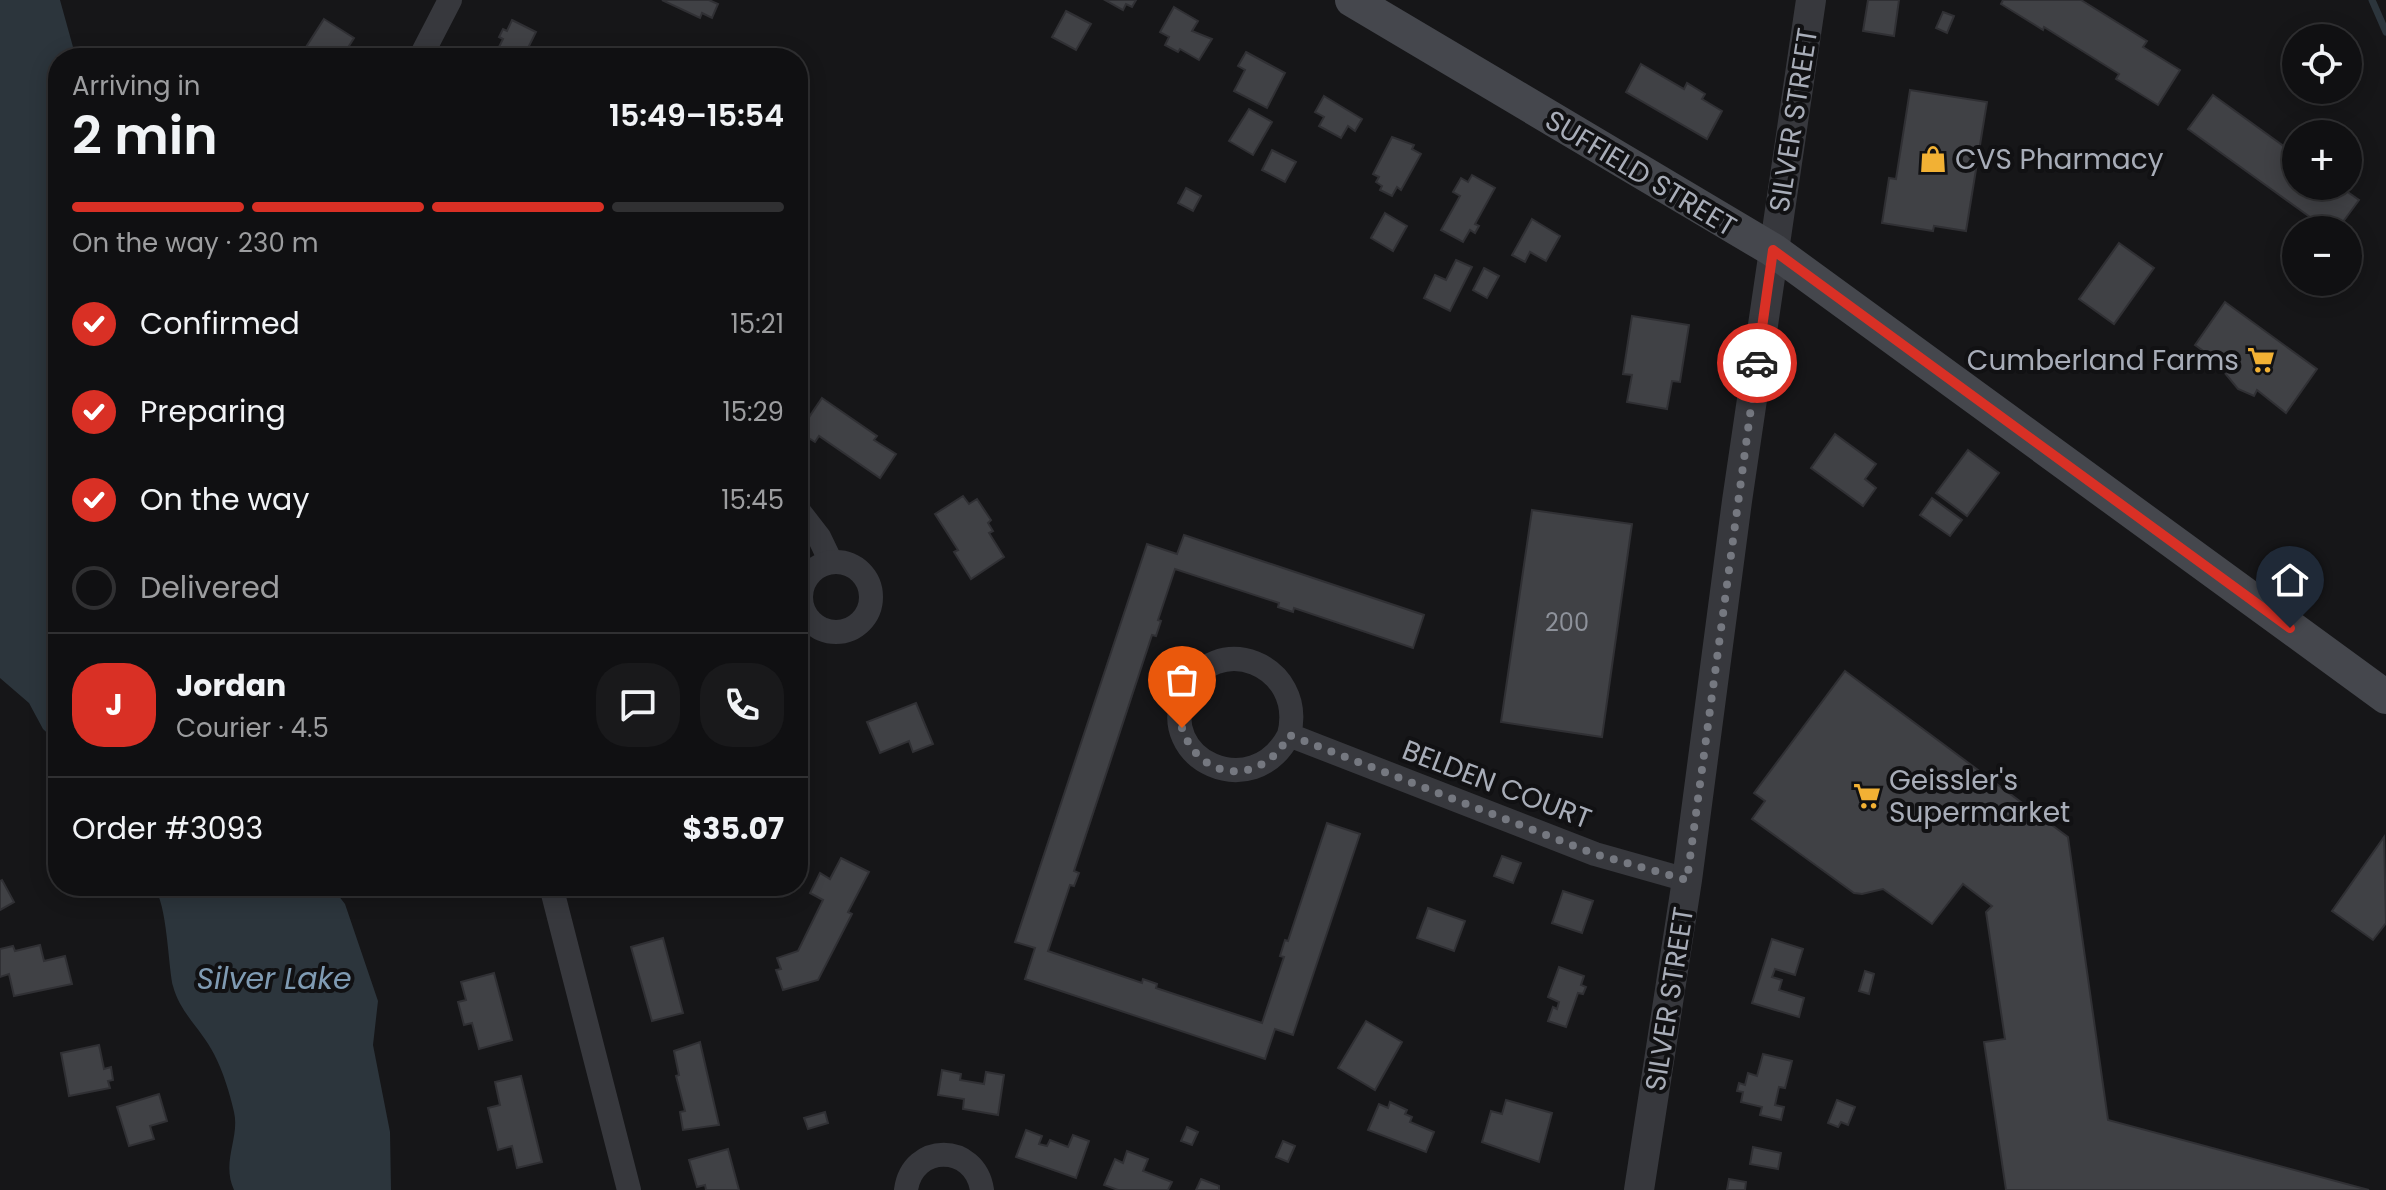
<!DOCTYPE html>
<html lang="en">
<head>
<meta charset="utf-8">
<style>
  body { margin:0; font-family:Poppins,sans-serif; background:#19191b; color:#f1f3f6; height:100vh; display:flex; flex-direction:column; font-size:30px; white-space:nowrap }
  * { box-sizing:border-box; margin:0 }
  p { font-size:26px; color:#9c9d9f }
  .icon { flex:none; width:44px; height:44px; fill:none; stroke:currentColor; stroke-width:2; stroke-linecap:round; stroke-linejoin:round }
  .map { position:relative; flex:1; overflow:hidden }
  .sheet { position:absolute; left:48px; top:48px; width:760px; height:848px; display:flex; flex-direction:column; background:#101012; border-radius:32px; box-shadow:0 4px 20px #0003,0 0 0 2px #303032 }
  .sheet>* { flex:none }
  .buttons { position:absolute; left:2282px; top:24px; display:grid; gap:16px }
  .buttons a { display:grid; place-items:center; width:80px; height:80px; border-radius:50%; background:#101012; box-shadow:0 4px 20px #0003,0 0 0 2px #303032; font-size:40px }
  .pin { position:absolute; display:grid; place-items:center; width:68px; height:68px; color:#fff; margin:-82px -34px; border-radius:50% 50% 50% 0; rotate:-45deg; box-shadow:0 0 8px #0007 }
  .pin .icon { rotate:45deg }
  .courier { position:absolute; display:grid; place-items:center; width:80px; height:80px; margin:-40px; border:6px solid #d93025; border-radius:50%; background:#fff; color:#222; box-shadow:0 2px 10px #0007 }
  .head em { font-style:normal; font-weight:600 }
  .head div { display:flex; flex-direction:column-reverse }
  .head { display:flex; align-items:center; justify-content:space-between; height:136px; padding:0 24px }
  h1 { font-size:52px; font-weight:600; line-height:60px }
  .bar { display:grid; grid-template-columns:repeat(4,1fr); gap:12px 8px; align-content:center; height:96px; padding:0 24px }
  .bar i { height:10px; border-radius:6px; background:#303032 }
  .bar .selected { background:#d93025 }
  .bar p { grid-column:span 4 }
  .line { display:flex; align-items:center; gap:20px; padding:0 24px; border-top:2px solid #303032 }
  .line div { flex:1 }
  .round { display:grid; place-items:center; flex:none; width:84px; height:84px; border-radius:32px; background:#19191b }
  ol { padding:0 24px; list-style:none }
  li { display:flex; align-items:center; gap:24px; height:88px }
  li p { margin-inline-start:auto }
  li .icon { padding:8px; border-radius:50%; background:#d93025; color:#fff; stroke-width:4 }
  li:last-child { color:#9c9d9f }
  li i { width:44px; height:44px; border:4px solid #303032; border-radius:50% }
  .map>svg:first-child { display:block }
  .water { fill:#2c353c }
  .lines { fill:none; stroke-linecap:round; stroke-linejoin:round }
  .stream { stroke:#2c353c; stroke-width:7 }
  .building { fill:#404145; stroke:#303034; stroke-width:2 }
  .minor { stroke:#37383d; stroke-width:24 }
  .tertiary { stroke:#37383d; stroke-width:30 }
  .secondary { stroke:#45474d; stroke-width:34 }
  .done { stroke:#757880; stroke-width:8; stroke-dasharray:0 14.4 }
  .route { stroke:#d93025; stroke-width:10 }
  .labels { text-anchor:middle; stroke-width:8; stroke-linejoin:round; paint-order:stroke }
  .number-label { font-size:24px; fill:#8e929b }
  .street-label { font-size:28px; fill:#a8adb8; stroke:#111113 }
  .poi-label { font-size:28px; fill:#a8adb8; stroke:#111113; text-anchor:start }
  .water-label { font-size:30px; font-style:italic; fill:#7f9bb3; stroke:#111113 }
</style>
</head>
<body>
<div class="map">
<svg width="2386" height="1190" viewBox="0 0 2386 1190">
  <rect width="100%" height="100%" fill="#161618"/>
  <g class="water">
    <path d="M 0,0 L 60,0 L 73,47 L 80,58 L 58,58 L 58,743 L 43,729 L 29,703 L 0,678 Z"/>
    <path d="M 152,886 L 331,886 L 345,904 L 378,1001 L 373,1045 L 390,1132 L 391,1190 L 234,1190 C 221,1162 240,1138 234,1112 C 230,1094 223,1071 214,1054 C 202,1030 180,1013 173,986 C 168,964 167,897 152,886 Z"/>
  </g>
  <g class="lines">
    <path class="stream" d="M 2372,0 L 2386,32"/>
  </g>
  <g class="building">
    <path d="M 662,0 L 709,0 L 718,4 L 712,18 L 702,13 L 700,18 Z"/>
    <path d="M 1105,0 L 1136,0 L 1132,7 L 1126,4 L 1123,10 Z"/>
    <path d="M 1868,0 L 1899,0 L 1894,36 L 1863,31 Z"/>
    <path d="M 2003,0 L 2081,0 L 2147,41 L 2143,47 L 2180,70 L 2158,105 L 2116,79 L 2119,74 L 2044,27 L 2043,30 L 2001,4 Z"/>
    <path d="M 1174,7 L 1198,21 L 1192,31 L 1212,39 L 1199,60 L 1180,49 L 1178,52 L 1165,45 L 1169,37 L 1160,32 Z"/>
    <path d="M 1066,11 L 1091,24 L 1076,50 L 1052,37 Z"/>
    <path d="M 1943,12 L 1954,16 L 1947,33 L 1936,28 Z"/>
    <path d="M 324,19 L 354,38 L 342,57 L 344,58 L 306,58 L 301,55 Z"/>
    <path d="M 512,20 L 536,32 L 523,58 L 483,58 L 487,51 L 495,55 L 503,39 L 499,37 L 503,29 L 507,31 Z"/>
    <path d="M 1246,52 L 1285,73 L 1267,108 L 1234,91 L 1245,70 L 1238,66 Z"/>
    <path d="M 1641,64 L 1684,89 L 1687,83 L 1705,94 L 1702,99 L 1722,111 L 1707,139 L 1626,92 Z"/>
    <path d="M 1910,90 L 1987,102 L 1966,231 L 1934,226 L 1933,231 L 1882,223 L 1889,178 L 1896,179 Z"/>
    <path d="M 2213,95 L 2296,155 L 2296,186 L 2339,186 L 2359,200 L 2337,230 L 2328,230 L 2188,129 Z"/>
    <path d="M 1324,96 L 1362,119 L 1355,131 L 1348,126 L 1341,138 L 1319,126 L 1324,117 L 1315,112 Z"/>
    <path d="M 1249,109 L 1272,122 L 1253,155 L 1229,141 Z"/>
    <path d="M 1392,137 L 1414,145 L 1412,149 L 1421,154 L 1401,190 L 1397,187 L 1392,196 L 1380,190 L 1382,186 L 1376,182 L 1379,177 L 1373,174 Z"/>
    <path d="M 1272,150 L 1296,162 L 1285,182 L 1262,170 Z"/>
    <path d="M 1472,175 L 1495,188 L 1475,224 L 1479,226 L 1475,233 L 1470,230 L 1463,242 L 1441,230 L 1460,196 L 1453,192 L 1461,178 L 1468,182 Z"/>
    <path d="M 1186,188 L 1201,196 L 1193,211 L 1178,203 Z"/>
    <path d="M 1385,213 L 1407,226 L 1393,251 L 1371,238 Z"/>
    <path d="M 1532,219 L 1560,236 L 1546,261 L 1530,252 L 1525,262 L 1512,255 Z"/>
    <path d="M 2119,243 L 2154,268 L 2114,324 L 2079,299 Z"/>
    <path d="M 1456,260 L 1472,267 L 1450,311 L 1424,298 L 1435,275 L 1446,280 Z"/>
    <path d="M 1484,268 L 1499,276 L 1487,298 L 1473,290 Z"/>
    <path d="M 2225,302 L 2317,369 L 2286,413 L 2257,390 L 2254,396 L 2238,389 L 2224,372 L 2227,368 L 2195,345 Z"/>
    <path d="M 1632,316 L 1689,325 L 1680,382 L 1672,381 L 1667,409 L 1627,402 L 1632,375 L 1623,374 Z"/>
    <path d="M 822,398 L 877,436 L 874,440 L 896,454 L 880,478 L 819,436 L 815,442 L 799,432 Z"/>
    <path d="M 1835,434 L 1876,464 L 1865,479 L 1876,488 L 1863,506 L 1811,468 Z"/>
    <path d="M 1968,450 L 1999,473 L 1967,516 L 1936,493 Z"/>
    <path d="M 963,496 L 969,504 L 977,499 L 991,520 L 988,523 L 993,531 L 989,533 L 1004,557 L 971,579 L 954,552 L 958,550 L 935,514 Z"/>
    <path d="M 1932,498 L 1962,520 L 1950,536 L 1920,515 Z"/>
    <path d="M 1532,510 L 1632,524 L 1602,737 L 1501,722 Z"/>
    <path d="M 1184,535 L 1424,615 L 1413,648 L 1294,608 L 1293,612 L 1278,607 L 1279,603 L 1175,569 L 1158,620 L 1161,621 L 1156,636 L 1152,635 L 1074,871 L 1079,873 L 1074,886 L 1070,885 L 1048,951 L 1142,983 L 1143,979 L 1157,984 L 1156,988 L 1262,1023 L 1284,957 L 1280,956 L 1285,940 L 1288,941 L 1327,823 L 1360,834 L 1293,1035 L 1275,1029 L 1265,1059 L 1025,979 L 1035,948 L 1015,942 L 1147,544 L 1177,554 Z"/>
    <path d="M 1845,671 L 2068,837 L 2108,1120 L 2369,1190 L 2006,1190 L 1984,1042 L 2005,1039 L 1986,912 L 1992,906 L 1963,884 L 1932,924 L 1883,889 L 1862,894 L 1854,893 L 1752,819 L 1765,801 L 1754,793 Z"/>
    <path d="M 916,703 L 933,744 L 913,752 L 909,741 L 880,753 L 867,722 Z"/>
    <path d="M 2384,837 L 2386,923 L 2373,940 L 2332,911 Z"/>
    <path d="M 1502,856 L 1521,863 L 1513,883 L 1494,876 Z"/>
    <path d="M 841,858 L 869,872 L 848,912 L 852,914 L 818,980 L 783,990 L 776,970 L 781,969 L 777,958 L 798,951 L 823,900 L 810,893 L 820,873 L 830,879 Z"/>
    <path d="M 2,880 L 14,902 L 0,910 L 0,881 Z"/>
    <path d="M 1563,891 L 1593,901 L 1582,933 L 1552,923 Z"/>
    <path d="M 1428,908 L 1465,921 L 1454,951 L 1417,938 Z"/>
    <path d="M 663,938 L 683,1013 L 652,1021 L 631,947 Z"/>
    <path d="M 1772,939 L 1803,949 L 1795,975 L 1775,969 L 1772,977 L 1782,980 L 1779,990 L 1804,998 L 1799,1017 L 1752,1003 Z"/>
    <path d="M 40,945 L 44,961 L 65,956 L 72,984 L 14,996 L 9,974 L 0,977 L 0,949 L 13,946 L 15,951 Z"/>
    <path d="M 1559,967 L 1584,976 L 1581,985 L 1586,987 L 1583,994 L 1578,993 L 1566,1027 L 1548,1021 L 1553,1007 L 1557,1009 L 1559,1002 L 1548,997 Z"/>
    <path d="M 1865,971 L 1874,974 L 1869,994 L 1859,991 Z"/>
    <path d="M 494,973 L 512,1040 L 479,1049 L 472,1023 L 464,1025 L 458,1002 L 466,1000 L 461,982 Z"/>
    <path d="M 1366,1021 L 1402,1042 L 1375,1090 L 1338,1068 Z"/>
    <path d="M 700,1042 L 719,1125 L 683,1130 L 680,1112 L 685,1111 L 676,1076 L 679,1075 L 674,1051 Z"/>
    <path d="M 99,1045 L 104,1069 L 111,1067 L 113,1080 L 108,1081 L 110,1088 L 69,1096 L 61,1053 Z"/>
    <path d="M 1763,1054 L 1792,1061 L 1785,1088 L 1779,1087 L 1775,1105 L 1784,1107 L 1781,1120 L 1760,1115 L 1762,1107 L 1741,1102 L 1743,1092 L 1737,1091 L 1739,1083 L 1745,1085 L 1748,1073 L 1757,1076 Z"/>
    <path d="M 942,1070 L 961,1074 L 960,1080 L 984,1084 L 986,1072 L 1004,1075 L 998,1115 L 963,1109 L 964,1099 L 938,1095 Z"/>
    <path d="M 521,1076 L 542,1162 L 517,1168 L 512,1146 L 498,1150 L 488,1108 L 500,1105 L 495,1082 Z"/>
    <path d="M 159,1094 L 167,1121 L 150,1126 L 154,1139 L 129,1146 L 117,1107 Z"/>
    <path d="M 1506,1100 L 1552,1113 L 1539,1162 L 1482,1142 L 1491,1111 L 1502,1114 Z"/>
    <path d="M 1837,1100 L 1855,1107 L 1848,1125 L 1841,1122 L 1838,1127 L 1828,1123 Z"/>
    <path d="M 1390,1102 L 1407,1110 L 1405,1114 L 1412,1117 L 1410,1122 L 1434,1132 L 1426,1152 L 1368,1130 L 1379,1104 L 1388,1108 Z"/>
    <path d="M 825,1112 L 828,1123 L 808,1129 L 804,1118 Z"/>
    <path d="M 1187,1127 L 1198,1132 L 1192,1145 L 1181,1141 Z"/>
    <path d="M 1026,1130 L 1042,1136 L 1039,1144 L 1047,1146 L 1050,1140 L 1068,1147 L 1073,1135 L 1089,1141 L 1076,1178 L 1016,1157 Z"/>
    <path d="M 1283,1141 L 1295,1146 L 1288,1162 L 1276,1157 Z"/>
    <path d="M 1753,1147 L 1781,1153 L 1778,1169 L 1750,1164 Z"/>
    <path d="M 728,1149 L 739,1190 L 706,1190 L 705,1185 L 697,1187 L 689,1160 Z"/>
    <path d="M 1127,1151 L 1148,1159 L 1143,1171 L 1172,1182 L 1168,1190 L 1118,1190 L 1104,1185 L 1115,1159 L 1123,1163 Z"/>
    <path d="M 1201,1179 L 1219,1186 L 1219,1190 L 1196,1190 Z"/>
    <path d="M 1729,1179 L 1746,1182 L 1745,1190 L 1727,1190 Z"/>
  </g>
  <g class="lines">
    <g class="minor">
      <path d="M 420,58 L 450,0"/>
      <path d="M 798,510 L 819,537 L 831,562"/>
      <circle cx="836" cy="597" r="35"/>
      <path d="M 1289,735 C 1253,805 1155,759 1185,693 C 1214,628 1307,664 1289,735 L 1595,854 L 1687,880"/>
      <path d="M 551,886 L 629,1190"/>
      <path d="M 906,1190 C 912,1143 975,1143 982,1190"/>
    </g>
    <path class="tertiary" d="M 1639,1190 L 1687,880 L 1737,501 L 1811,0"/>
    <path class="secondary" d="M 1352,0 L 1773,250 L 2386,697"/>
  </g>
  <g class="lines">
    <path class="done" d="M 1182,728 C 1200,783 1263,786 1289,735 L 1595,854 L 1687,880 L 1757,363"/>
    <path class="route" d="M 1757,363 L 1773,250 L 2290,628"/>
  </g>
  <defs>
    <g id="shop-bare" transform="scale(2.16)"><path d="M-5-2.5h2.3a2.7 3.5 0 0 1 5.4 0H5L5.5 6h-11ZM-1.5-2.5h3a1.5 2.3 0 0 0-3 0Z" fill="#f2b134" stroke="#111113" stroke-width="2.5" paint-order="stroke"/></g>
    <g id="supermarket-bare" transform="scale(2.16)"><path d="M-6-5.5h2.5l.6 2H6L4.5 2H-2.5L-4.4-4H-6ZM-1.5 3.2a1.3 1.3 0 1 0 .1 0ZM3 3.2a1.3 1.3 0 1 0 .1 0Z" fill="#f2b134" stroke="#111113" stroke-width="2.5" paint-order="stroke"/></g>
  </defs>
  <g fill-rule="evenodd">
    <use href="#shop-bare" x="1933" y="159"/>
    <use href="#supermarket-bare" x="2261" y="360"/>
    <use href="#supermarket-bare" x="1867" y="796"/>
  </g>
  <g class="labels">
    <g class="number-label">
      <text x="1567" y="631">200</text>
    </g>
    <g class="street-label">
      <text transform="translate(1793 120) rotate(-81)" y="10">SILVER STREET</text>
      <text transform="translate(1641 173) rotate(31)" y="10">SUFFIELD STREET</text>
      <text transform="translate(1497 784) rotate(21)" y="10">BELDEN COURT</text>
      <text transform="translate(1669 999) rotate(-81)" y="10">SILVER STREET</text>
    </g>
    <g class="poi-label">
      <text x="1955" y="169">CVS Pharmacy</text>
      <text x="2239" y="370" text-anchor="end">Cumberland Farms</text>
      <text x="1889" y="790">Geissler's<tspan x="1889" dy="32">Supermarket</tspan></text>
    </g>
    <g class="water-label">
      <text x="274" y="989">Silver Lake</text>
    </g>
  </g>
</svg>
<div class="buttons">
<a><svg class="icon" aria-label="locate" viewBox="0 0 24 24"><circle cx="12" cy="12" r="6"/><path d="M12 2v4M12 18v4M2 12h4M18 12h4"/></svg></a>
<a>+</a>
<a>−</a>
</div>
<div class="pin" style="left:1182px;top:728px;background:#ea580c"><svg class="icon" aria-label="bag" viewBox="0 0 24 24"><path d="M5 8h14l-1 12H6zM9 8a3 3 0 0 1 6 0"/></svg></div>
<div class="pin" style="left:2290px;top:628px;background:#1f2937"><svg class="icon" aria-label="home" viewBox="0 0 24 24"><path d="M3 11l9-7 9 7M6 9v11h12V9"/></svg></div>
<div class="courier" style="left:1757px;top:363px"><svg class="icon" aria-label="car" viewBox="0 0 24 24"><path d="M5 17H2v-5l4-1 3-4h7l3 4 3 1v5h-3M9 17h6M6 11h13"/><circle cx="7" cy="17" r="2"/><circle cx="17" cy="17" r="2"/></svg></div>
<section class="sheet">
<div class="head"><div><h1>2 min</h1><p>Arriving in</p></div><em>15:49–15:54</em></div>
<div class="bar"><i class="selected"></i><i class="selected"></i><i class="selected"></i><i></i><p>On the way · 230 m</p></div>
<ol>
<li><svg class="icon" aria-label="check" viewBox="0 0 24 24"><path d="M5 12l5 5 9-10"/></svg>Confirmed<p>15:21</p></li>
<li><svg class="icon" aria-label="check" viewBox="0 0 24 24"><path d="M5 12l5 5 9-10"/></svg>Preparing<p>15:29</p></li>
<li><svg class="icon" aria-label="check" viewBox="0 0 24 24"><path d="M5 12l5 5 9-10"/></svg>On the way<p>15:45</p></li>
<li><i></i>Delivered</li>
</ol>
<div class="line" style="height:144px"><b class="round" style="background:#d93025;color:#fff">J</b><div><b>Jordan</b><p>Courier · 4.5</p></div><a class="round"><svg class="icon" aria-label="chat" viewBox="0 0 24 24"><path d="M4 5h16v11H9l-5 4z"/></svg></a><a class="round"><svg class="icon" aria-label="phone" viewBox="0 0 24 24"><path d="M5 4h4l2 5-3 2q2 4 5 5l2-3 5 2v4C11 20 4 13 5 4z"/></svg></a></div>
<div class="line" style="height:104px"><div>Order #3093</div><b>$35.07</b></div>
</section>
</div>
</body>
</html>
